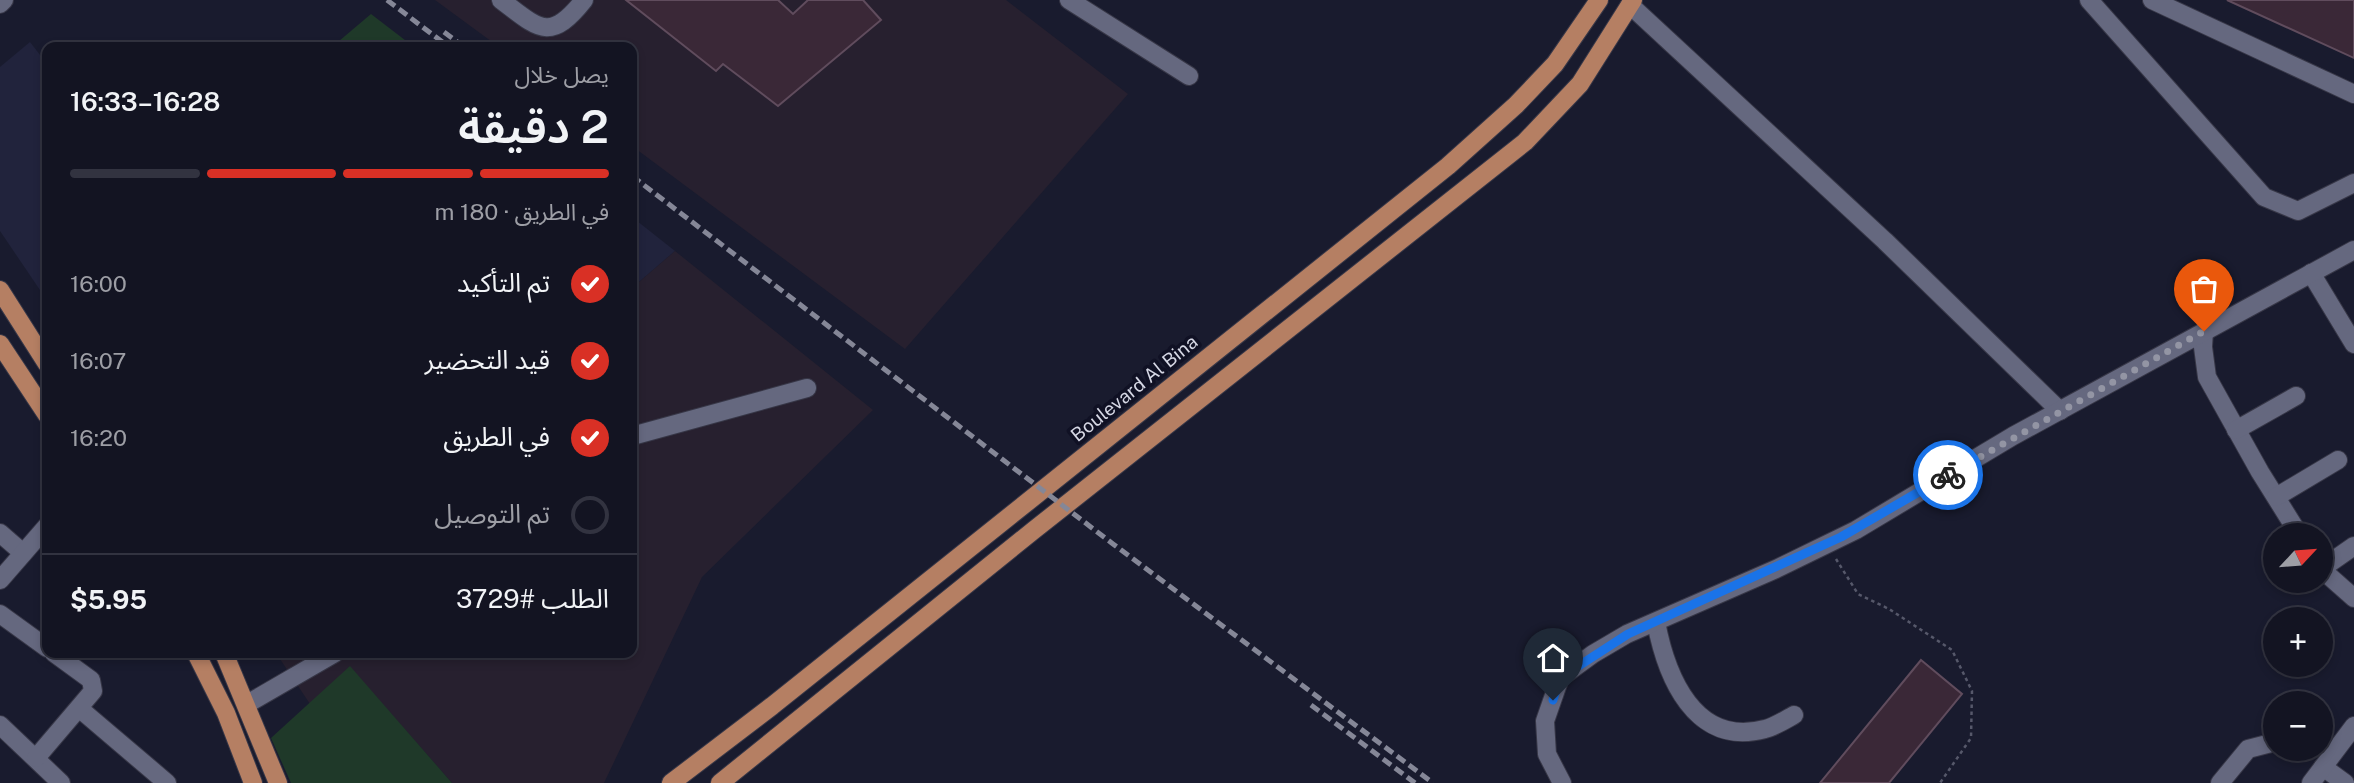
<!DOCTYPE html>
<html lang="ar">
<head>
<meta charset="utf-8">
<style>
  body { margin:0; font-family:"Public Sans","Noto Sans Arabic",sans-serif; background:#20212f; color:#f1f3f6; direction:rtl; height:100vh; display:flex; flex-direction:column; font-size:26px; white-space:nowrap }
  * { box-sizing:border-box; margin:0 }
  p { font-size:23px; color:#9d9ea5 }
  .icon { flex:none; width:38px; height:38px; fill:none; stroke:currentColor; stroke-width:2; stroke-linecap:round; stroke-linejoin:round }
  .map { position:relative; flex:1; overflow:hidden; direction:ltr }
  .drawer { position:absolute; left:42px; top:42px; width:595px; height:616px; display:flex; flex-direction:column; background:#131422; border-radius:14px; box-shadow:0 4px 10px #0003,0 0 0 2px #323340; direction:rtl }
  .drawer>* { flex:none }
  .needle { width:46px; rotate:64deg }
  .buttons { position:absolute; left:2263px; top:523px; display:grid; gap:14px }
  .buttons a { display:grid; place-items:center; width:70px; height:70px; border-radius:50%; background:#131422; box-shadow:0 4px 10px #0003,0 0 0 2px #323340; font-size:35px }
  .pin { position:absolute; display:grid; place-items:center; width:60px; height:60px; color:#fff; margin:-72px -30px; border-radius:50% 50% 50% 0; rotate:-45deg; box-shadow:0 0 7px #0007 }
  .pin .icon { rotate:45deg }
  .courier { position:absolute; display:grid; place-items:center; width:70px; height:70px; margin:-35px; border:5px solid #1a73e8; border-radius:50%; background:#fff; color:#222; box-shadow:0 2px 9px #0007 }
  .head em { font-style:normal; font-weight:600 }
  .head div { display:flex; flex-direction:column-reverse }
  .head { display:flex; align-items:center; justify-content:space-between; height:119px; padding:0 28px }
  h1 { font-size:46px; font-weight:600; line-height:52px }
  .bar { display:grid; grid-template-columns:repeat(4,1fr); gap:10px 7px; align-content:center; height:84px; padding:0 28px }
  .bar i { height:9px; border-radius:5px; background:#323340 }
  .bar .current { background:#d93025 }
  .bar p { grid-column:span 4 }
  .line { display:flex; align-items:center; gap:18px; padding:0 28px; border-top:2px solid #323340 }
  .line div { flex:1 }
  ol { padding:0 28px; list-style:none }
  li { display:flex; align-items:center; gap:21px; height:77px }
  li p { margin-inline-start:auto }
  li .icon { padding:7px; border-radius:50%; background:#d93025; color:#fff; stroke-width:4 }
  li:last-child { color:#9d9ea5 }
  li i { width:38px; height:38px; border:4px solid #323340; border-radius:50% }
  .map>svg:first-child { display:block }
  .built { fill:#21233c }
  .industrial { fill:#27202f }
  .green { fill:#1f3929 }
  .building { fill:#3a2837; stroke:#604c5d; stroke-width:2 }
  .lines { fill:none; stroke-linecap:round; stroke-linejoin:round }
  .minor-casing { stroke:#373747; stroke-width:20 }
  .major-casing { stroke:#373747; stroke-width:20 }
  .path { stroke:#56586a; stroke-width:2.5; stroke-dasharray:3.5 3.5; stroke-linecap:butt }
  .minor { stroke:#65687f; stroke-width:18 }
  .major { stroke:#b57f63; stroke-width:18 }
  .rail { stroke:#858797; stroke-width:5; stroke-dasharray:10 5; stroke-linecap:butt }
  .done { stroke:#9395a4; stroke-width:7; stroke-dasharray:0 12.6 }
  .route { stroke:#1a73e8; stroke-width:9 }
  .labels { text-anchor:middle; stroke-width:7; stroke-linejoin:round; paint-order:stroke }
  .street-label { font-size:19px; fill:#d5d7e4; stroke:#101124 }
</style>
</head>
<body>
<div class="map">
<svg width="2354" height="783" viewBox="0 0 2354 783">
  <rect width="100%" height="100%" fill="#191b2e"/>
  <g class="built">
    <path d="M 30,42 L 47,64 L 47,288 L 42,293 L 0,231 L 0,67 Z"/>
    <path d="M 632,217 L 675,251 L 632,288 Z"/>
  </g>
  <g class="industrial">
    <path d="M 435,0 L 1006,0 L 1128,94 L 905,349 L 632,146 L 632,47 L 499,47 Z"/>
    <path d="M 675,251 L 873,410 L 702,577 L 604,783 L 452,783 L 350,667 L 310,704 L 276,653 L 632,653 L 632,288 Z"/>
  </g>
  <g class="green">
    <path d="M 371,14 L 414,47 L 332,47 Z"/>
    <path d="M 350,666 L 452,783 L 291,783 L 271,738 Z"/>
  </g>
  <g class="building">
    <path d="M 626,0 L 778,0 L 793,14 L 808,0 L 863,0 L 881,20 L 778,106 L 723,64 L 716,71 Z"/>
    <path d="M 2227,0 L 2354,0 L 2354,58 Z"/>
    <path d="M 1921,660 L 1962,694 L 1889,783 L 1820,783 Z"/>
  </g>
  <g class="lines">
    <g class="minor-casing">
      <g id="minor">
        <path d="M 501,0 C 539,29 550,43 584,0"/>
        <path d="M 1069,0 L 1189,76"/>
        <path d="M 2089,0 L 2264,197 L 2298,211 L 2354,183"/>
        <path d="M 2152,0 L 2354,94"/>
        <path d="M 0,4 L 4,0"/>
        <path d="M 1630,5 L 1885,241 L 2060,411"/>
        <path d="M 2311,273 L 2354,344"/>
        <path d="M 2204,331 L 2203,347 L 2207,377 L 2260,472 L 2300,536"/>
        <path d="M 2236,430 L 2296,396"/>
        <path d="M 632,436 L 807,388"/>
        <path d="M 2276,497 L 2338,460"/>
        <path d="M 0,533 L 23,553"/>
        <path d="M 2320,568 L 2354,598"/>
        <path d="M 2321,569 L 2354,546"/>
        <path d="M 0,580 L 47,526"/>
        <path d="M 0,614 L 47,648"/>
        <path d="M 1656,622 C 1666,675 1694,748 1765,729 C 1774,727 1785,720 1794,715"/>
        <path d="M 247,704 L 335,653"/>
        <path d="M 80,709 L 167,783"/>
        <path d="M 0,725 L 61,783"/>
        <path d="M 36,758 L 93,691 L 91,680 L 54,653"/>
        <path d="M 2323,767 L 2345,783"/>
        <path d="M 1562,783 L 1547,754 L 1545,721 L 1560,678 L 1593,654 L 1627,634 L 1776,569 L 1856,530 L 2013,436 L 2354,250"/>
        <path d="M 2220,783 L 2248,749 L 2275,742"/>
        <path d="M 2311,783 L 2354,726"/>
      </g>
    </g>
    <g class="major-casing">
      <g id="major">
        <path d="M 0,290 L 47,364"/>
        <path d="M 0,344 L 47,415"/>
        <path d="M 196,653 L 226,713 L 253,783"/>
        <path d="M 224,653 L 278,783"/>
        <path d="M 671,783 L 772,706 L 1448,166 L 1516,105 L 1555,64 L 1599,0"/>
        <path d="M 720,783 L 1034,530 L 1525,142 L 1580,84 L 1633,0"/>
      </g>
    </g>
    <path class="path" d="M 1836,559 L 1858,594 L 1889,609 L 1952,650 L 1972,691 L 1971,738 L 1940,783"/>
    <use href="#minor" class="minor"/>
    <use href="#major" class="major"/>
    <g class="rail">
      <path d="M 387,0 L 449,47"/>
      <path d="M 444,32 L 464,47"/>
      <path d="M 632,176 L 1113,544 L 1433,783"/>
      <path d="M 1311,705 L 1415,783"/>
    </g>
  </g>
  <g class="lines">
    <path class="done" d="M 1948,475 L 2204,331"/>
    <path class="route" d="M 1553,700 L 1560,678 L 1628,634 L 1841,537 L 1948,475"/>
  </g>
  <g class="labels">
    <g class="street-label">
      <text transform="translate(1134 388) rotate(-39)" y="7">Boulevard Al Bina</text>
    </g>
  </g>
</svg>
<div class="buttons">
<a><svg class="needle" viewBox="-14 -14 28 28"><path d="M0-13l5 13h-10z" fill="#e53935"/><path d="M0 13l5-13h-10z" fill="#9d9ea5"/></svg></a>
<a>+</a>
<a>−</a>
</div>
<div class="pin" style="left:2204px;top:331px;background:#ea580c"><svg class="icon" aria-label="bag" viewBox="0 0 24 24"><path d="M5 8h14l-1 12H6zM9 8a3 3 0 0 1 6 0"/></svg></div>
<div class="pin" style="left:1553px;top:700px;background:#1f2937"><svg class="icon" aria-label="home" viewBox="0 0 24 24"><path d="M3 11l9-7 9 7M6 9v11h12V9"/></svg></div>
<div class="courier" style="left:1948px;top:475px"><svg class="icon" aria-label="bike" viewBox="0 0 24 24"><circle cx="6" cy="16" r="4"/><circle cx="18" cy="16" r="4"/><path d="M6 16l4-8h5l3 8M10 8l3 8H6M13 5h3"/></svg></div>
<section class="drawer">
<div class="head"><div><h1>2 دقيقة</h1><p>يصل خلال</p></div><em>16:28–16:33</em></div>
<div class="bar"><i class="current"></i><i class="current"></i><i class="current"></i><i></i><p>في الطريق · 180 m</p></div>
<ol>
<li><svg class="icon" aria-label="check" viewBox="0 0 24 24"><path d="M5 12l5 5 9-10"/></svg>تم التأكيد<p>16:00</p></li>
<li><svg class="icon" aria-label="check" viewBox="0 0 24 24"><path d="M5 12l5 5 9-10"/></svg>قيد التحضير<p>16:07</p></li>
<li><svg class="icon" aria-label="check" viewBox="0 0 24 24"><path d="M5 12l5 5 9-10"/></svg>في الطريق<p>16:20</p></li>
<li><i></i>تم التوصيل</li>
</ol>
<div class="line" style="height:91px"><div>الطلب #3729</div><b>$5.95</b></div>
</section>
</div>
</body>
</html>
